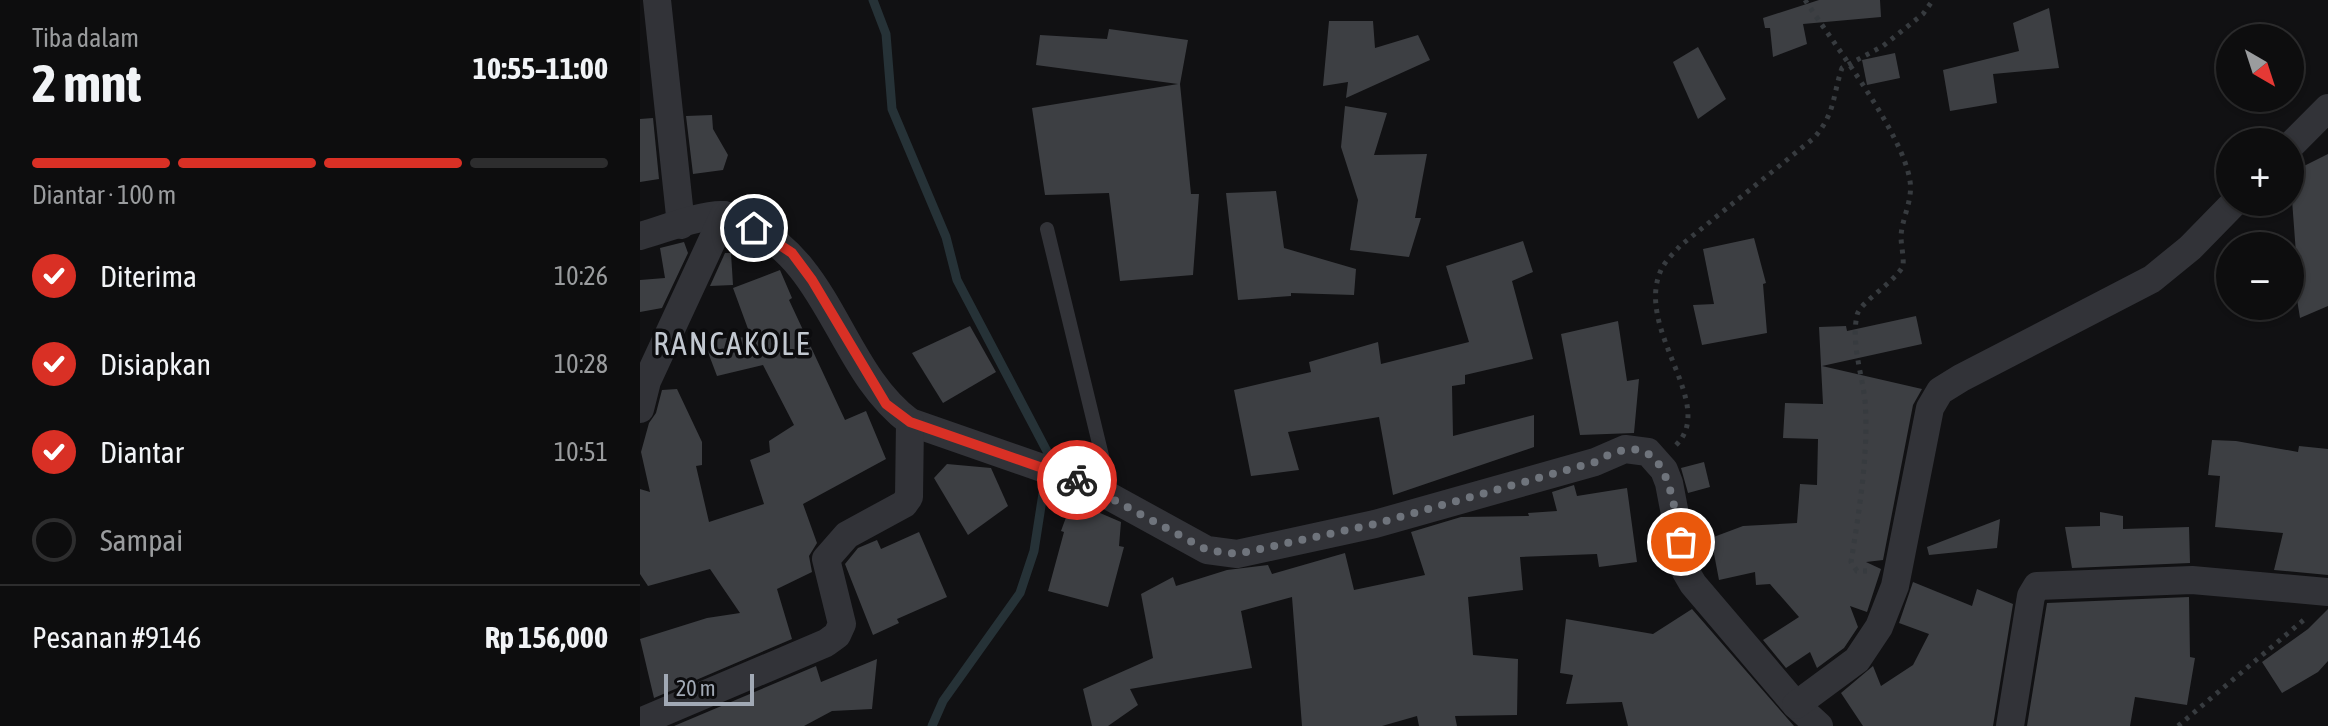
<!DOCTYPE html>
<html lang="id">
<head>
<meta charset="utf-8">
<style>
  body { margin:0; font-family:"Asap Condensed",sans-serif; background:#1b1b1c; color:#f1f3f6; height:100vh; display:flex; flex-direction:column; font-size:30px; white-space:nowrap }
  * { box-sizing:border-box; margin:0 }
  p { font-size:26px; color:#9a9c9e }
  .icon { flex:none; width:44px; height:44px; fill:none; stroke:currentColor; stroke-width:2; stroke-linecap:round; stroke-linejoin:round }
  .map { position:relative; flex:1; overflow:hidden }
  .drawer { display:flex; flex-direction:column; background:#0d0d0e; width:640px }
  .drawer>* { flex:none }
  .needle { width:52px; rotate:141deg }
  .tools { position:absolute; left:1576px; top:24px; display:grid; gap:16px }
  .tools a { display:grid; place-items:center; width:88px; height:88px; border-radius:50%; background:#0d0d0e; box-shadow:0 2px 6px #0004,0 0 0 2px #2d2d2e; font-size:40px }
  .scale { position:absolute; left:24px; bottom:20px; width:90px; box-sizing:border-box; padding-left:8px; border:4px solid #a1a9b5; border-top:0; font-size:22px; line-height:28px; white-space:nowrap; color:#a1a9b5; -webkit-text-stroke:6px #0c0c0e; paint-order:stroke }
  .pin { position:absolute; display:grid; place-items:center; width:68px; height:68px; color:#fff; margin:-34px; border:4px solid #fff; border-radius:50%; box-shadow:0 2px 8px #0007 }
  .courier { position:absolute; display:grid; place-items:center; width:80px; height:80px; margin:-40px; border:6px solid #d93025; border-radius:50%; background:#fff; color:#222; box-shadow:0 2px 10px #0007 }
  .summary em { font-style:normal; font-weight:700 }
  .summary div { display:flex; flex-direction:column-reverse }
  .summary { display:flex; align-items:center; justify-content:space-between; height:136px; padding:0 32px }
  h1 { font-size:52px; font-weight:700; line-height:60px }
  .bar { display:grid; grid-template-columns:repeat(4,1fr); gap:12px 8px; align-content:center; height:96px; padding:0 32px }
  .bar i { height:10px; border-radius:6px; background:#2d2d2e }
  .bar .active { background:#d93025 }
  .bar p { grid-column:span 4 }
  .line { display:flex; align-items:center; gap:20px; padding:0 32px; border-top:2px solid #2d2d2e }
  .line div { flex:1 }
  ol { padding:0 32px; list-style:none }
  li { display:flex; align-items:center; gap:24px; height:88px }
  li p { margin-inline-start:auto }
  li .icon { padding:8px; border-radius:50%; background:#d93025; color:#fff; stroke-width:4 }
  li:last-child { color:#9a9c9e }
  li i { width:44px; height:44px; border:4px solid #2d2d2e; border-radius:50% }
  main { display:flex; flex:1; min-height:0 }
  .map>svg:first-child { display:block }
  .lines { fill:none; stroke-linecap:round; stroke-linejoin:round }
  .stream { stroke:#263237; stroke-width:9 }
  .building { fill:#3d3f43 }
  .path { stroke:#373b3f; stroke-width:5; stroke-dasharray:4 6; stroke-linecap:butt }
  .lane { stroke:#323338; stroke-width:14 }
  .street { stroke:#323338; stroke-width:28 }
  .done { stroke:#6f747c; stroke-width:8; stroke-dasharray:0 14.4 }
  .route { stroke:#d93025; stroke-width:10 }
  .labels { text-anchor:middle; stroke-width:7; stroke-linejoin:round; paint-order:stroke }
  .quarter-label { font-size:32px; letter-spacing:2px; fill:#c2c8d0; stroke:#0c0c0e }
</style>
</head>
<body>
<main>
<section class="drawer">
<div class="summary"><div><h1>2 mnt</h1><p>Tiba dalam</p></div><em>10:55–11:00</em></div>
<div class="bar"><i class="active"></i><i class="active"></i><i class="active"></i><i></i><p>Diantar · 100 m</p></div>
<ol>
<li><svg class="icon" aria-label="check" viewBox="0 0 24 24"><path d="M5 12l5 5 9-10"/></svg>Diterima<p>10:26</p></li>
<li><svg class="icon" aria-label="check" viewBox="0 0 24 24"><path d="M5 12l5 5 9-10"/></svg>Disiapkan<p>10:28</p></li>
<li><svg class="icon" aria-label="check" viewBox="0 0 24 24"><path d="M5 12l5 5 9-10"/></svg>Diantar<p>10:51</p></li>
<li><i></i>Sampai</li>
</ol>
<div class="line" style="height:104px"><div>Pesanan #9146</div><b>Rp 156,000</b></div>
</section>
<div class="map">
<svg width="1688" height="726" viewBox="0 0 1688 726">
  <rect width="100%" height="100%" fill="#111113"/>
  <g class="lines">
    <path class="stream" d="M 233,0 L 246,34 L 252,109 L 306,237 L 317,280 L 409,455 L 394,551 L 380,593 L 303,701 L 292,726"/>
  </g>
  <g class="building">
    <path d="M 1179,0 L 1240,0 L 1241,17 L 1163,24 L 1167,44 L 1133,57 L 1130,28 L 1125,28 L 1123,18 Z"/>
    <path d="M 1409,8 L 1419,68 L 1353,74 L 1357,103 L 1310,111 L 1303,70 L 1379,51 L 1373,23 Z"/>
    <path d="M 689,21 L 733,21 L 735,48 L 778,35 L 790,60 L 706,98 L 708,82 L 683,86 Z"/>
    <path d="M 469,29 L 548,40 L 540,84 L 551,194 L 559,194 L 553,275 L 480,281 L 469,193 L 405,195 L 392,108 L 538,84 L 396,65 L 400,35 L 467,39 Z"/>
    <path d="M 1058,47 L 1086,99 L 1058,119 L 1033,62 Z"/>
    <path d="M 1255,53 L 1260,78 L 1227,85 L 1222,60 Z"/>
    <path d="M 705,106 L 747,113 L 734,155 L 787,154 L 775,218 L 781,218 L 769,257 L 710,250 L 718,200 L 701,147 Z"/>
    <path d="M 72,115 L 73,129 L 88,155 L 83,170 L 53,174 L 46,116 Z"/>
    <path d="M 13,118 L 19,179 L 0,182 L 0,119 Z"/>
    <path d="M 1688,154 L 1688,306 L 1660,318 L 1652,268 L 1657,267 L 1650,173 Z"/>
    <path d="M 636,191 L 644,248 L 716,269 L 714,295 L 651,293 L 651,296 L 598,300 L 586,193 Z"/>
    <path d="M 1114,238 L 1126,283 L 1123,284 L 1127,333 L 1062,345 L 1053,305 L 1074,304 L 1063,249 Z"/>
    <path d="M 883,241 L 893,272 L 872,281 L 893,359 L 825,375 L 825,384 L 812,386 L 813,436 L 894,415 L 894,447 L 753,495 L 739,417 L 648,432 L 659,470 L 611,476 L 594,390 L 671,372 L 669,362 L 738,342 L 741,364 L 829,342 L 806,266 Z"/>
    <path d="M 44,242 L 48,253 L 22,308 L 0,312 L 0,280 L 25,278 L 20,248 Z"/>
    <path d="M 85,253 L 91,253 L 93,285 L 70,286 Z"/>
    <path d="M 140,270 L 152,298 L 149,300 L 205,420 L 226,411 L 246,459 L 163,504 L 177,543 L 169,556 L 172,572 L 137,589 L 152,639 L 14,698 L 0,639 L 67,618 L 100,613 L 70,569 L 8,586 L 0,574 L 0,489 L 10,492 L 1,452 L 9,423 L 16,413 L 22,390 L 37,389 L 62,442 L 62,465 L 56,466 L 69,522 L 124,504 L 110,460 L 130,452 L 129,441 L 154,425 L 123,365 L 77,376 L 63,339 L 111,337 L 93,288 Z"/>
    <path d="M 1276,316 L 1282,344 L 1182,366 L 1282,389 L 1273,405 L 1243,560 L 1226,562 L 1241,569 L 1227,612 L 1210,606 L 1218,627 L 1204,648 L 1177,668 L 1170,652 L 1146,668 L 1123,640 L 1159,617 L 1130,584 L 1116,585 L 1115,572 L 1079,580 L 1071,538 L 1103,526 L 1157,523 L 1160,484 L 1177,485 L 1178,439 L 1143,438 L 1145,403 L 1183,404 L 1179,327 L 1206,326 L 1207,331 Z"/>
    <path d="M 978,321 L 987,381 L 999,379 L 994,433 L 940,435 L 921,334 Z"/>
    <path d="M 330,326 L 356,372 L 303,403 L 272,353 Z"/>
    <path d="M 1572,440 L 1596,441 L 1658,452 L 1659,446 L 1688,449 L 1688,575 L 1634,570 L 1643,533 L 1575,527 L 1580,476 L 1568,475 Z"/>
    <path d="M 1064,462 L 1070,487 L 1048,493 L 1041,468 Z"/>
    <path d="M 307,464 L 351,468 L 368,506 L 328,535 L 294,478 Z"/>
    <path d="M 934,485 L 937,496 L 987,488 L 997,562 L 959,567 L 957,554 L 880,557 L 883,590 L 828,597 L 833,655 L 878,659 L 877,715 L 815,716 L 817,726 L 779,726 L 777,716 L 742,726 L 662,726 L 652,597 L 601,611 L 612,668 L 490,689 L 498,705 L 468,726 L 452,726 L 443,689 L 513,658 L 501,594 L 533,577 L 536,586 L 587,570 L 628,565 L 632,574 L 705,553 L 714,590 L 785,575 L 771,532 L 821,517 L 889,516 L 888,513 L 917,511 L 912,492 Z"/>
    <path d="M 432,501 L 481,522 L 479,546 L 484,547 L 468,607 L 408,591 L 424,532 L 421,531 Z"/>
    <path d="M 1460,512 L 1483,516 L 1483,529 L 1549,527 L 1550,563 L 1432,568 L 1425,527 L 1460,526 Z"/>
    <path d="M 1360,519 L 1357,548 L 1289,555 L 1287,547 Z"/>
    <path d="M 279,532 L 307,597 L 257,619 L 259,623 L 233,635 L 205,564 L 218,548 L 237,540 L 241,549 Z"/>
    <path d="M 1273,582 L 1332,606 L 1337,589 L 1373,604 L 1353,726 L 1223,726 L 1201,693 L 1233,666 L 1241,686 L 1273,665 L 1289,634 L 1259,623 Z"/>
    <path d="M 1549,597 L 1550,657 L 1555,658 L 1547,705 L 1495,697 L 1490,726 L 1387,726 L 1407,603 Z"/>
    <path d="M 1052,609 L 1154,726 L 988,726 L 982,702 L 926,704 L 933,675 L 920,673 L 926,619 L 1013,634 Z"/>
    <path d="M 1688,609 L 1688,661 L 1678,672 L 1642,693 L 1622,662 L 1668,629 Z"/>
    <path d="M 237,659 L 232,709 L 192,711 L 164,726 L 34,726 L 176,666 L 181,682 Z"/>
  </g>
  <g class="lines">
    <g class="path">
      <path d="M 1165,0 C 1193,43 1263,133 1270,181 C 1273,200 1262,218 1261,236 C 1261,246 1264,256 1263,266 C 1254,283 1220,302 1217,315 C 1211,344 1222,373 1225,401 C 1229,452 1219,512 1211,562 L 1217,571 L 1229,571"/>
      <path d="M 1036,445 C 1078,404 994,330 1021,270 C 1025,261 1034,253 1040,246 L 1174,138 C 1196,112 1192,97 1202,68 L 1243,46 L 1283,14 L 1293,0"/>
      <path d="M 1538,726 L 1666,618"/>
    </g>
    <path class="lane" d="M 407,229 L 472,497"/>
    <g class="street">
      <path d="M 17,0 L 41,225"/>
      <path d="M 1650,146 L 1688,108"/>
      <path d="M 0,236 C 22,230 61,214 83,215 C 90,215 99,222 105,224 C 191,261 199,369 270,422 L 445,483 L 567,550 L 597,554 L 735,524 L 955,462 L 985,449 L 1008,452 L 1024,470 L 1029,483 L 1046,572 L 1053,584 L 1156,705 L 1179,726"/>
      <path d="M 0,409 L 7,381 L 84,215"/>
      <path d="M 1156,705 L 1217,660 L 1239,627 L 1255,586 L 1290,408 L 1300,391 L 1321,378 L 1512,279 L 1550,248 L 1595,202"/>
      <path d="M 0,722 L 186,643 L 197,635 L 202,624 L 186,559 L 207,535 L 264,504 L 269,497 L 270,422"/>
      <path d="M 1370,726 L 1391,596 L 1397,586 L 1552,580 L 1688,592"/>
    </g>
  </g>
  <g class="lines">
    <path class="done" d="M 437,480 L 567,550 L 597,554 L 735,524 L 955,462 C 1026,420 1031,492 1041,542"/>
    <path class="route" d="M 114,228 L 152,253 L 172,280 L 246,404 L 270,422 L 437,480"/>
  </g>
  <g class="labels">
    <g class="quarter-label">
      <text x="92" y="355">RANCAKOLE</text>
    </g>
  </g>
</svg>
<div class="tools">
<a><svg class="needle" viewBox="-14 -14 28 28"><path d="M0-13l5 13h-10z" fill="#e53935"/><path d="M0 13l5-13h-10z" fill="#9a9c9e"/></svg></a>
<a>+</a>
<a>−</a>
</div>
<div class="scale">20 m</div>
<div class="pin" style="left:1041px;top:542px;background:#ea580c"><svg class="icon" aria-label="bag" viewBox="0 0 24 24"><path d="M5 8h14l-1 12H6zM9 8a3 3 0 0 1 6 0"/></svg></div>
<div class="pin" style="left:114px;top:228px;background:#1f2937"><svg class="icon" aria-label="home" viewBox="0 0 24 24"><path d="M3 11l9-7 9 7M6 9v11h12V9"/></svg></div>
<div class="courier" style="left:437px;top:480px"><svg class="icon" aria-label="bike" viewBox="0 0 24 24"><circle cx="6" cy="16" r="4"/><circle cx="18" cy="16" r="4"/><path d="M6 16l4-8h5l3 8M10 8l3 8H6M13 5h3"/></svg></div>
</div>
</main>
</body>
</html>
